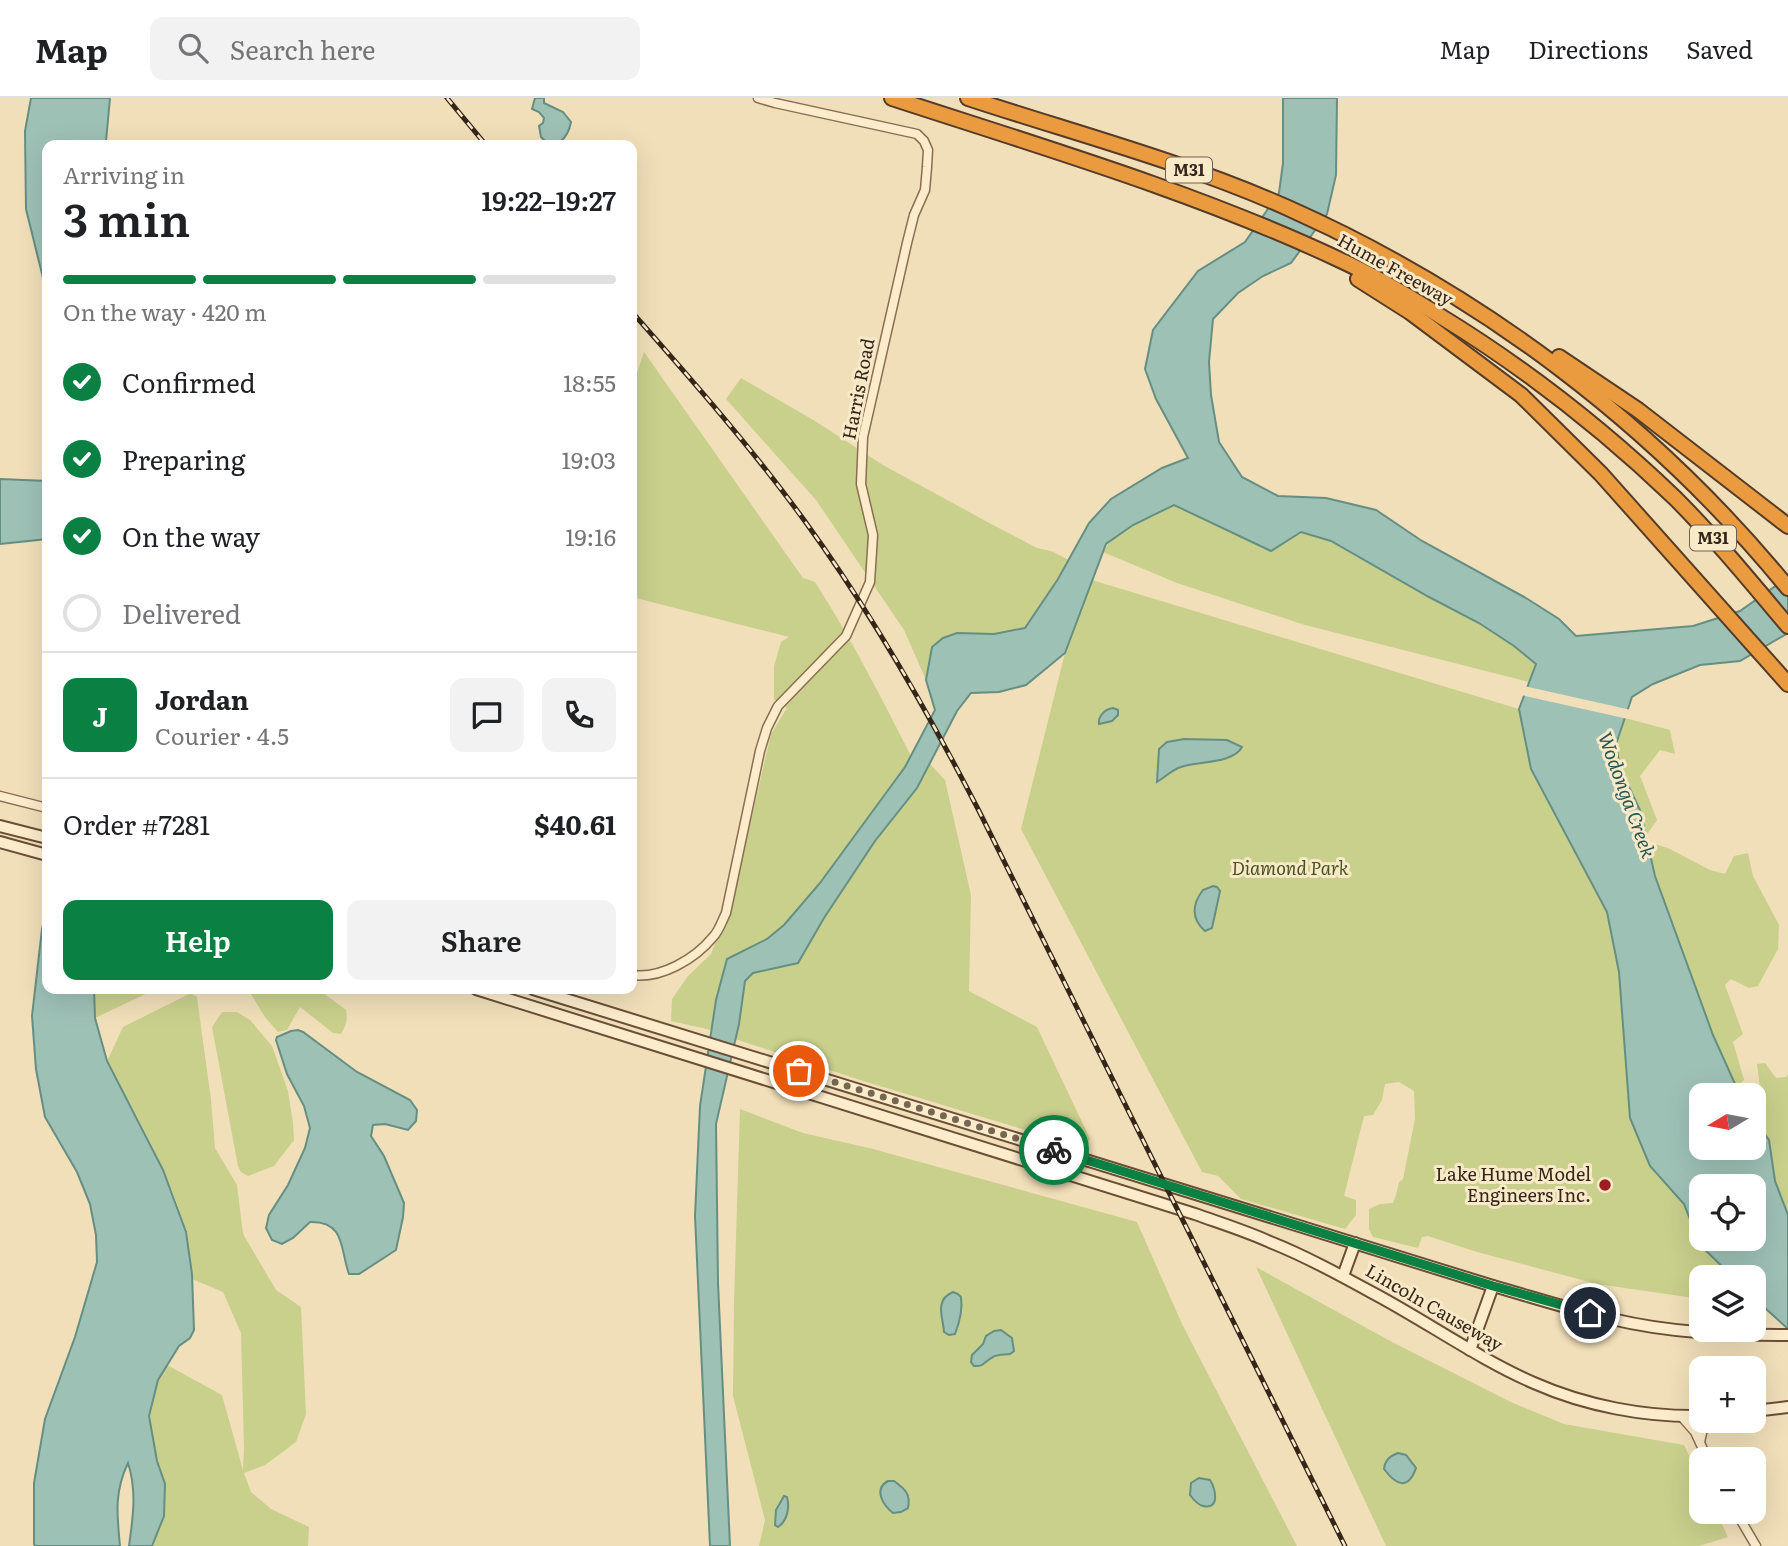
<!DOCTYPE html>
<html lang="en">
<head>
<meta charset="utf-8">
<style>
  body { margin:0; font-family:Literata,serif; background:#f2f2f2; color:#202124; height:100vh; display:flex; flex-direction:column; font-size:26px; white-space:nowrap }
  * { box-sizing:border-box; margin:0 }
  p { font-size:23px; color:#757577 }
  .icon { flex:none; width:38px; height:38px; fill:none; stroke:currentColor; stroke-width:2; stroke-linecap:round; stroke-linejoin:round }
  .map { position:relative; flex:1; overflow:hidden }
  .details { position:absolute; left:42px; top:42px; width:595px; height:854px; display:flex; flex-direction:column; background:#fff; border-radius:14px; box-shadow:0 7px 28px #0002 }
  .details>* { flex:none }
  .needle { width:46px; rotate:260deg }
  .controls { position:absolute; left:1689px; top:985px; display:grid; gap:14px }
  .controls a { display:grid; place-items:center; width:77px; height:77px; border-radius:14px; background:#fff; box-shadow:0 7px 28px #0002; font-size:35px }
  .pin { position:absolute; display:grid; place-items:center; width:60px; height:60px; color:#fff; margin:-30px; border:4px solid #fff; border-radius:50%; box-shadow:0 2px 7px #0007 }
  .courier { position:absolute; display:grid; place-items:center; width:70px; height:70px; margin:-35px; border:5px solid #0b8043; border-radius:50%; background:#fff; color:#222; box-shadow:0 2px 9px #0007 }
  .overview em { font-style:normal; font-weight:600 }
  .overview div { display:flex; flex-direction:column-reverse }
  .overview { display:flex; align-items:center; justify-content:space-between; height:119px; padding:0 21px }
  h1 { font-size:46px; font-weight:600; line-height:52px }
  .bar { display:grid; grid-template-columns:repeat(4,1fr); gap:10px 7px; align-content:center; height:84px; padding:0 21px }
  .bar i { height:9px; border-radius:5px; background:#e0e0e0 }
  .bar .on { background:#0b8043 }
  .bar p { grid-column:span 4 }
  .line { display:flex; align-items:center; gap:18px; padding:0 21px; border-top:2px solid #e0e0e0 }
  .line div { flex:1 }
  .round { display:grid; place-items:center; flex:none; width:74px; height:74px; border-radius:14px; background:#f2f2f2 }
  ol { padding:0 21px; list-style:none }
  li { display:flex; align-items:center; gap:21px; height:77px }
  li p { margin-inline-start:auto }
  li .icon { padding:7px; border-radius:50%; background:#0b8043; color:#fff; stroke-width:4 }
  li:last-child { color:#757577 }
  li i { width:38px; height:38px; border:4px solid #e0e0e0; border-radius:50% }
  .primary-button { display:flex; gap:14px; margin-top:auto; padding:14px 21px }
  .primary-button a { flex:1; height:80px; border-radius:14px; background:#0b8043; color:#fff; font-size:28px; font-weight:600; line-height:80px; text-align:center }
  .primary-button a+a { background:#f2f2f2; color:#202124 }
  header { display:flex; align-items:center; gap:42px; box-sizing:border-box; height:98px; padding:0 35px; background:#fff; border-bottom:2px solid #e0e0e0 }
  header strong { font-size:33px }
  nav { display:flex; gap:38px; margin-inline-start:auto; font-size:24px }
  .search { width:490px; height:63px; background:#f2f2f2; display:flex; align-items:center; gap:18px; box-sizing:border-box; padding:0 24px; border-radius:14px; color:#757577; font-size:26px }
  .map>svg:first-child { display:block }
  .green { fill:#c9d08c }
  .water { fill:#9ec1b6; stroke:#658f83; stroke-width:2; fill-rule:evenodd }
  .pier { fill:#f1dfb9 }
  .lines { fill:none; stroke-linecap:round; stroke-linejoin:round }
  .street-casing { stroke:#896e52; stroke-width:11 }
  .secondary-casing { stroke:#6a4f36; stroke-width:14 }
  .highway-casing { stroke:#553c28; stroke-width:18 }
  .street { stroke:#fceccc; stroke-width:8 }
  .secondary { stroke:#fceccc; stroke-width:10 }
  .highway { stroke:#eb9b3f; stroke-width:14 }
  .rail-casing { stroke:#362619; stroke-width:5 }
  .rail { stroke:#f8e9c9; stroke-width:2.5; stroke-dasharray:8; stroke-linecap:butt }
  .done { stroke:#776751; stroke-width:7; stroke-dasharray:0 12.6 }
  .route { stroke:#0b8043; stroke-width:9 }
  .poi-dot { fill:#9d1d21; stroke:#f8e9c9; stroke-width:2.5 }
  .labels { text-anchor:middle; stroke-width:6; stroke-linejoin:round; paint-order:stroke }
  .shield { fill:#f8e9c9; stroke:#70604e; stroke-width:2 }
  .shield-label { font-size:16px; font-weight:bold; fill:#362619 }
  .street-label { font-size:18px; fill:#362619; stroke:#f8e9c9 }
  .park-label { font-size:18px; font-style:italic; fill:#48541e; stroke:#f8e9c9 }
  .poi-label { font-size:18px; fill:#362619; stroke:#f8e9c9; text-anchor:end }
  .water-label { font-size:19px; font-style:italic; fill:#275753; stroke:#f8e9c9 }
</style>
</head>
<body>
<header>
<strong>Map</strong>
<div class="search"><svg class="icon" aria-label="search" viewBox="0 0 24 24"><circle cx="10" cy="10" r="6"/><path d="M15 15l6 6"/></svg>Search here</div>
<nav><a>Map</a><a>Directions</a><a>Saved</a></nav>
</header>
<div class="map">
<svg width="1788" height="1448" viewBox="0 0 1788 1448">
  <rect width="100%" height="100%" fill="#f1dfb9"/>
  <g class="green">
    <path d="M 644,254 L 803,480 L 815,484 C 851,540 881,599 911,658 L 905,669 L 820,785 L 784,827 L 767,841 L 727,861 L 716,902 L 711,932 L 671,923 L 672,901 L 688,878 L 711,856 L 733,799 L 771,636 L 787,610 L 774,601 L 774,568 L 781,544 L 789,539 L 632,499 L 632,289 Z"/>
    <path d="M 741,280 L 815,323 L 883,367 L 993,427 L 1037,450 L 1051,453 L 1069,462 L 1058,481 L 1025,530 L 994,536 L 957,535 L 932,550 L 926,582 L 904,532 L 816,402 L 726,301 Z"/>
    <path d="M 1174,407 L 1207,422 L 1301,434 L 1331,443 L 1429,499 L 1479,525 L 1514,548 L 1536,566 L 1529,584 L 1305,527 L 1177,485 L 1103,454 C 1117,429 1149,419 1174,407 Z"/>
    <path d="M 1092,482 L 1519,611 L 1531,671 L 1607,814 L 1619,874 L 1630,1020 L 1650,1068 L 1684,1106 L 1700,1147 L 1733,1179 L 1701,1180 L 1701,1201 L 1597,1186 L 1477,1154 L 1428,1138 L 1422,1139 L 1418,1150 L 1373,1139 L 1369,1131 L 1369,1111 L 1380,1106 L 1393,1105 L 1396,1097 L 1399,1084 L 1403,1081 L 1415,1021 L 1414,993 L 1399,984 L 1385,986 L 1382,1002 L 1373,1017 L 1364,1018 L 1344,1098 L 1356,1102 L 1356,1117 L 1345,1131 L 1241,1101 L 1218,1078 L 1202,1074 L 1021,731 L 1065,555 Z"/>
    <path d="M 1625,620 L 1670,632 L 1675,656 L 1660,652 L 1640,678 L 1657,722 L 1646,738 L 1640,712 L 1620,670 L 1616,646 Z"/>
    <path d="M 930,666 L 945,682 L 971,797 L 969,893 L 1037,929 L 1090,1041 L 1085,1050 L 860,982 L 735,941 L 745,883 L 753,875 L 798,865 L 824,820 L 875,743 L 917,690 Z"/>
    <path d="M 1647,743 L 1670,751 L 1710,772 L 1725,776 L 1734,758 L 1748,755 L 1753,778 L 1779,827 L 1778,851 L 1758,888 L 1749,890 L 1731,881 L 1725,887 L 1743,936 L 1733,944 L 1744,982 L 1736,989 L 1713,937 L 1655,778 Z"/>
    <path d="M 94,891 L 156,891 L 95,920 Z"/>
    <path d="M 248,891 L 318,891 L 346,912 C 348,922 346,927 341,936 L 333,935 L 300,909 L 287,932 L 278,934 L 265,919 Z"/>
    <path d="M 191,895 L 197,899 L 211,1002 L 215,1050 L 237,1087 L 243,1136 L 276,1192 L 301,1209 L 306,1316 L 296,1344 L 265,1367 L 244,1375 L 251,1394 L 271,1411 L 309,1429 L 308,1448 L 152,1448 L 164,1418 L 165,1386 L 157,1363 L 149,1318 L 158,1282 L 167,1267 L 222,1297 L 243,1372 L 244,1350 L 241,1235 L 223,1194 L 192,1181 C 191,1107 141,1028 107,963 L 123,929 Z"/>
    <path d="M 222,914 L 237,914 L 250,922 L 272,948 L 288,993 L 293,1025 L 294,1042 L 274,1068 L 248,1078 L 241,1074 L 238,1068 L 212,929 Z"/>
    <path d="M 1765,965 L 1776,980 L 1786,979 L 1788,976 L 1788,1117 L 1775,1083 L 1769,1042 L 1754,1022 L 1754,1001 L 1761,998 L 1757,966 Z"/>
    <path d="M 740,1011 L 803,1035 L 873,1051 L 1137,1124 L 1182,1226 L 1297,1448 L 759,1448 L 765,1422 L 733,1298 L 734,1204 Z"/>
    <path d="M 1256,1169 L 1392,1244 L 1513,1305 L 1564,1326 L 1684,1347 L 1701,1382 L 1701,1414 L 1716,1414 L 1728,1439 L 1699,1448 L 1386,1448 Z"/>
  </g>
  <g class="water">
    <path d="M 31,0 L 110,0 L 106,43 L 108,47 L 47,47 L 47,187 L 43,180 L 26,111 L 25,33 Z"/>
    <path d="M 535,0 L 544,0 L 544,5 L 563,14 L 571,24 C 568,40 555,55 541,39 L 539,28 L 543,25 L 544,20 L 539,14 L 532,11 Z"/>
    <path d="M 1283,0 L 1337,0 L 1336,77 L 1327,116 L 1291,165 L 1263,178 L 1238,195 L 1213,221 L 1209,264 L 1211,297 L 1219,344 L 1242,379 L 1278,398 L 1326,400 L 1376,412 L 1422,443 L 1526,500 L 1559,521 L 1576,538 L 1693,528 L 1740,513 L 1788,479 L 1788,535 L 1740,563 L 1700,567 L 1653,586 L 1632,599 L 1616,646 L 1620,670 L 1640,712 L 1655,778 L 1713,937 L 1740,997 L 1701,998 L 1701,1050 L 1754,1050 L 1754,1022 L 1769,1042 L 1775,1083 L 1788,1117 L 1788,1231 L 1754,1200 L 1754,1180 L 1733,1179 L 1700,1147 L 1684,1106 L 1650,1068 L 1630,1020 L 1619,874 L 1607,814 L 1531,671 L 1519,611 L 1536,566 L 1514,548 L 1479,525 L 1429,499 L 1331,443 L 1301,434 L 1271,453 L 1174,407 L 1133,427 L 1106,446 L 1065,555 L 1026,587 L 999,594 L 971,595 L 957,613 L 917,690 L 875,743 L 824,820 L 798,865 L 753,875 L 745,883 L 739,926 L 716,1026 L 718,1185 L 730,1448 L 710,1448 L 695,1118 L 700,1008 L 716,902 L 727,861 L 767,841 L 784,827 L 820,785 L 905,669 L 935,612 L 926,582 L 932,549 L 943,540 L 957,535 L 994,536 L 1025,530 L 1058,481 L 1089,425 L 1111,401 L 1162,370 L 1188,360 L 1156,301 L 1145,271 L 1153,232 L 1198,173 L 1245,144 L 1279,95 L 1283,65 ZM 1701,1088 L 1754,1088 L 1754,1141 L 1701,1141 Z"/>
    <path d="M 0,381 L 47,383 L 47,441 L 0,446 Z"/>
    <path d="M 1113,610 L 1118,612 L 1118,617 L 1112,623 L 1099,626 C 1098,618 1105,611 1113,610 Z"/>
    <path d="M 1184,641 L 1227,642 L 1242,649 C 1233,666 1197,663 1181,669 C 1173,671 1164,680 1157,684 L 1159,651 L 1167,644 Z"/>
    <path d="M 1213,788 L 1217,789 L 1220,793 L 1212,830 L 1205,833 C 1191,821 1192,806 1203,792 Z"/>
    <path d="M 47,810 L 47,891 L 94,891 L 95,920 L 107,963 L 163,1072 L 186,1134 L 192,1176 L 194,1232 L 190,1240 L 179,1248 L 158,1282 L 149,1318 L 157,1363 L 165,1386 L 164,1418 L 152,1448 L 129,1448 C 133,1420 137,1392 128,1365 C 114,1394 117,1417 120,1448 L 35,1448 L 34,1446 L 34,1385 L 45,1321 L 75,1239 L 97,1164 L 96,1137 L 90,1106 L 77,1074 L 45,1019 L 36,971 L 32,918 L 42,831 Z"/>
    <path d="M 291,933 L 298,932 L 303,934 L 357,974 L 410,1002 L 417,1012 L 416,1023 L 408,1032 L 385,1026 L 373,1027 L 371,1038 L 384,1058 L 404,1105 L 403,1119 L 396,1152 L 359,1176 L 349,1176 C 340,1152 346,1123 310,1124 L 293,1140 L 282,1146 L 272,1142 L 266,1130 L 269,1117 L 288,1087 L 305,1050 L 310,1030 L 304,1008 L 287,976 L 276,942 L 277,939 Z"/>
    <path d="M 953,1194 L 958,1196 L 961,1199 C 963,1212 960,1223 955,1236 L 949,1237 L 944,1234 C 943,1219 934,1202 953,1194 Z"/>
    <path d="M 1001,1232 L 1012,1240 L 1014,1253 L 1010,1256 C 1005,1257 998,1256 993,1259 C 985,1263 984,1269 974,1268 L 971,1264 L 972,1257 L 983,1246 L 986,1238 L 994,1233 Z"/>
    <path d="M 1398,1355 L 1406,1357 L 1416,1370 C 1408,1393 1396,1387 1384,1371 C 1385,1362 1390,1358 1398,1355 Z"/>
    <path d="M 1199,1380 L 1210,1382 C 1215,1390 1221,1412 1203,1408 C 1198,1407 1193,1401 1190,1397 L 1191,1385 Z"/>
    <path d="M 888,1383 L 894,1383 C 905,1391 911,1396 908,1410 L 901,1414 L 893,1415 C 883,1407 873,1391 888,1383 Z"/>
    <path d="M 784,1398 L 787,1399 C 790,1410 787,1423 778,1429 L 775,1427 L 776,1412 Z"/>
  </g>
  <path class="pier" d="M 1524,588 L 1631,612 L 1628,621 L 1521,597 Z"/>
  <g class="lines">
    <g class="street-casing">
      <g id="street">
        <path d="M 0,698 L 47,710"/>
        <path d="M 632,877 C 661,881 695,861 713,839 C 719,833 722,823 726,815 L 760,653 L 767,630 L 778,608 L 846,538 L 870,484 L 873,437 L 861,386 L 863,339 L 907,145 L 914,117 L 925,92 L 927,69 L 928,52 L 924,43 L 917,36 L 775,5 L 758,0"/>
        <path d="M 1681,1318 L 1695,1334 L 1708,1362"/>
        <path d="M 1700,1344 L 1703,1331 L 1712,1323"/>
        <path d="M 1736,1414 L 1756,1448"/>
      </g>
    </g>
    <g class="secondary-casing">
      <g id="secondary">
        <path d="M 0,728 L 47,740"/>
        <path d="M 0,744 L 47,757"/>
        <path d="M 476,891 L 1195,1116 C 1220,1125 1246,1133 1270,1144 C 1305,1158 1338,1176 1371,1194 C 1426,1223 1477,1260 1534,1285 C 1586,1308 1645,1319 1701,1318"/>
        <path d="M 533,891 L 1493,1188 C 1532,1199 1572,1212 1612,1221 C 1670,1235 1729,1237 1788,1237"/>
        <path d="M 1343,1178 L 1355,1145"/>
        <path d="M 1470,1252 L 1493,1188"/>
        <path d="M 1754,1313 L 1788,1309"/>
      </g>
    </g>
    <g class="highway-casing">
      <g id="highway">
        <path d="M 892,0 C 1042,49 1195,94 1338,161 C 1373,177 1407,197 1440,218 C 1525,270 1603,331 1675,400 C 1715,440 1751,484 1788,528"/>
        <path d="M 968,0 C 1074,35 1185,64 1288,110 C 1481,196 1654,326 1788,490"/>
        <path d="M 1358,181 L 1410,214 L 1521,297 L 1601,376 L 1788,586"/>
        <path d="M 1559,259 L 1638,312 L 1788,428"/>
      </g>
    </g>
    <use href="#street" class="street"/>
    <use href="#secondary" class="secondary"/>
    <use href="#highway" class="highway"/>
    <g class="rail-casing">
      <g id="rail">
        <path d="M 447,0 L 486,47"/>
        <path d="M 632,214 C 691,281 751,349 804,422 C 871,514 927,612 979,713 L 1345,1448"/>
      </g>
    </g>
    <use href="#rail" class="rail"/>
  </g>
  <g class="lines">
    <path class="done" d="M 799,973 L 1054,1052"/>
    <path class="route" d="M 1054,1052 L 1493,1188 L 1590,1215"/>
  </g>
  <circle class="poi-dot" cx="1605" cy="1087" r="7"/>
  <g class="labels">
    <g class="shield">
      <rect x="1166" y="59.5" width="46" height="25" rx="5"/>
      <rect x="1690" y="427.5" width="46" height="25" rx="5"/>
    </g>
    <g class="shield-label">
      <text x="1189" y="78">M31</text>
      <text x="1713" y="446">M31</text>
    </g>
    <g class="street-label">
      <text transform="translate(1395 172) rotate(29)" y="6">Hume Freeway</text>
      <text transform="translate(859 291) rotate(-79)" y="6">Harris Road</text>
      <text transform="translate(1434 1210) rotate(30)" y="6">Lincoln Causeway</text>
    </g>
    <g class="park-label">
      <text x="1290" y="777">Diamond Park</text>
    </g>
    <g class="poi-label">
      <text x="1591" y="1083">Lake Hume Model<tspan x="1591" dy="21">Engineers Inc.</tspan></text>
    </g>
    <g class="water-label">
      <text transform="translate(1627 697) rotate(70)" y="7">Wodonga Creek</text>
    </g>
  </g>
</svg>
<div class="controls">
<a><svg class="needle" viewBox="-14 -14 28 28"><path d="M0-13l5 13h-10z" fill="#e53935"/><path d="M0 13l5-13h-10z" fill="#757577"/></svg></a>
<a><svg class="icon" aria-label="locate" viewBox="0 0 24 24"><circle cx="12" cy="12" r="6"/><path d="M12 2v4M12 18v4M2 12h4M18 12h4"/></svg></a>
<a><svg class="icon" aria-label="layers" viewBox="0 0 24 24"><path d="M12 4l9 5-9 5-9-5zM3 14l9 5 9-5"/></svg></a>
<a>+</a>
<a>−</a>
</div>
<div class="pin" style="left:799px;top:973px;background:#ea580c"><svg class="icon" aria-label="bag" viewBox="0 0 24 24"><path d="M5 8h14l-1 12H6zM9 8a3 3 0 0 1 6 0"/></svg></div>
<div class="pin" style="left:1590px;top:1215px;background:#1f2937"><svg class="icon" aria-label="home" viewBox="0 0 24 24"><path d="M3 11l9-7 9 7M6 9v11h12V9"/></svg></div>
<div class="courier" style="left:1054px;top:1052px"><svg class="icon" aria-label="bike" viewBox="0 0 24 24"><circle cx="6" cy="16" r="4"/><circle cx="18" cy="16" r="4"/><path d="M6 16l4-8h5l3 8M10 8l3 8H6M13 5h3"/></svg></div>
<section class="details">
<div class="overview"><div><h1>3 min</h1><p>Arriving in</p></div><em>19:22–19:27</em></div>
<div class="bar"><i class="on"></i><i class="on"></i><i class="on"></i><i></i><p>On the way · 420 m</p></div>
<ol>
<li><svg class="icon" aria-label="check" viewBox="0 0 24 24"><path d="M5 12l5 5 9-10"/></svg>Confirmed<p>18:55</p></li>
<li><svg class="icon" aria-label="check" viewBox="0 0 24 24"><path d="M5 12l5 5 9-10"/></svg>Preparing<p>19:03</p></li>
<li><svg class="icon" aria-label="check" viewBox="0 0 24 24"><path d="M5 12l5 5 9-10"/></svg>On the way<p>19:16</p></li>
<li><i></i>Delivered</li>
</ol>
<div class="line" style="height:126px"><b class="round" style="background:#0b8043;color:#fff">J</b><div><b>Jordan</b><p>Courier · 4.5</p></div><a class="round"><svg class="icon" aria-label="chat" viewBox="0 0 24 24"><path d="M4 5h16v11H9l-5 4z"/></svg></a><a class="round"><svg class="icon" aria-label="phone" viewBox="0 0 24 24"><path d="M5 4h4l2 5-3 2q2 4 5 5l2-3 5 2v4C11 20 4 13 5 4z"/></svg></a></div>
<div class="line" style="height:91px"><div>Order #7281</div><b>$40.61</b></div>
<div class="primary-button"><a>Help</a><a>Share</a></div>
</section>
</div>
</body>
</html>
